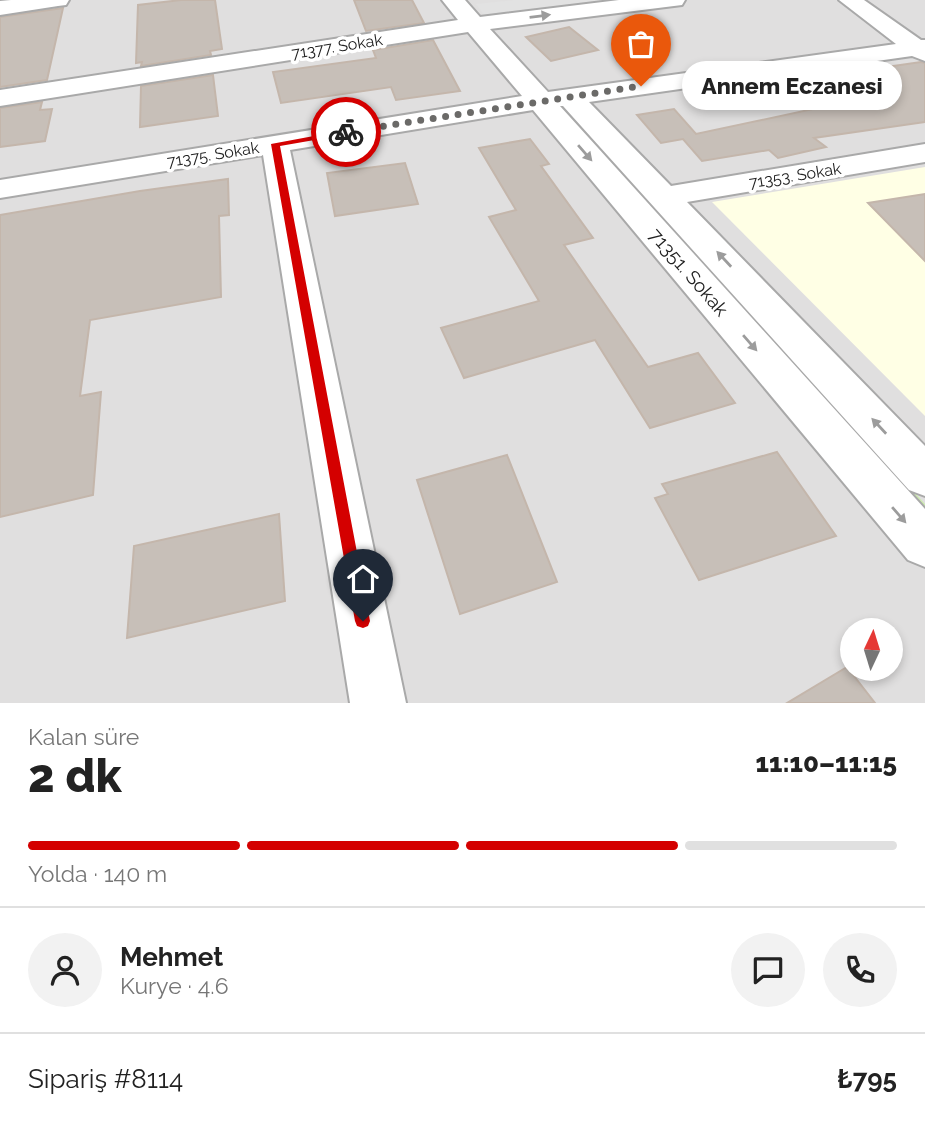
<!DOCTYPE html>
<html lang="tr">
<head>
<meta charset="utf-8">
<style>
  body { margin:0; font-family:Raleway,sans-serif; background:#f2f2f2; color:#222; height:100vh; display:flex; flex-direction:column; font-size:26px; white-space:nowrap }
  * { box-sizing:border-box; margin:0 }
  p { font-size:23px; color:#767676 }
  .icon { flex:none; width:38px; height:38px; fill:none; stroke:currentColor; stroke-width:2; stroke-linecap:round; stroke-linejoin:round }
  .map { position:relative; height:703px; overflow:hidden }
  .side { display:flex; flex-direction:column; background:#fff; flex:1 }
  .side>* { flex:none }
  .needle { width:46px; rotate:4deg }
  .fabs { position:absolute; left:840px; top:618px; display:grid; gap:14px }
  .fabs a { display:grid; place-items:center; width:63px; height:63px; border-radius:50%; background:#fff; box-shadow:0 4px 10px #0003; font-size:35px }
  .pin { position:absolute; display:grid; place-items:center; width:60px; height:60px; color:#fff; margin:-72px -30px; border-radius:50% 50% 50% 0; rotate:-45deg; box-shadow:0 0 7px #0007 }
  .pin .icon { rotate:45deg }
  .courier { position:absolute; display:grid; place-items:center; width:70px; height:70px; margin:-35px; border:5px solid #d40000; border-radius:50%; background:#fff; color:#222; box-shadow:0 2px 9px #0007 }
  .bubble { position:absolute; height:49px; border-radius:24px; background:#fff; box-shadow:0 4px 10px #0003; font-size:23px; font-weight:800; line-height:49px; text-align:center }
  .summary em { font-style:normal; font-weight:800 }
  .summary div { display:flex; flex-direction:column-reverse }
  .summary { display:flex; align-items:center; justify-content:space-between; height:119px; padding:0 28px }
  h1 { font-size:46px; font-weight:800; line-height:52px }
  .bar { display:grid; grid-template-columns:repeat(4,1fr); gap:10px 7px; align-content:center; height:84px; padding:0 28px }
  .bar i { height:9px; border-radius:5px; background:#e0e0e0 }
  .bar .current { background:#d40000 }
  .bar p { grid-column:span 4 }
  .line { display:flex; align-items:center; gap:18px; padding:0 28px; border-top:2px solid #e0e0e0 }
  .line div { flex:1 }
  .round { display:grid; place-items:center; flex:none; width:74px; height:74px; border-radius:37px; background:#f2f2f2 }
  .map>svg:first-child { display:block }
  .residential { fill:#e0dfdf; fill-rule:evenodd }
  .education { fill:#ffffe5 }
  .grass { fill:#cdebb0 }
  .parking { fill:#e2e2e2 }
  .building { fill:#c7bfb8; stroke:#c4b6ab; stroke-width:2 }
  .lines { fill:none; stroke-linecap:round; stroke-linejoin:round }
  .minor-casing { stroke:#a9a9a9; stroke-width:4 }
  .minor { fill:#fff; fill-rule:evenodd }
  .oneway { fill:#9c9c9c }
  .route { fill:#d40000 }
  .done { stroke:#6b6a68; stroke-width:7; stroke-dasharray:0 12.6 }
  .labels { text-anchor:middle; stroke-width:7; stroke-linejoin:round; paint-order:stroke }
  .far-street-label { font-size:16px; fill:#222; stroke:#fff }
  .street-label { font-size:19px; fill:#222; stroke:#fff }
</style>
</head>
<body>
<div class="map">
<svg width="925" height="703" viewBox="0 0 925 703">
  <rect width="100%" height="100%" fill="#f2efe9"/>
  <path class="residential" d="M 0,0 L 925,0 L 925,703 L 0,703 ZM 852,630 L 891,630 L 891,668 L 852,668 Z"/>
  <path class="education" d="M 925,167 L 925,416 L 712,202 Z"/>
  <path class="grass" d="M 557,105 L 564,105 L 925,504 L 925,517 Z"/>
  <path class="parking" d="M 516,0 L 647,0 L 487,19 L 476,4 Z"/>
  <g class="building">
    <path d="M 181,0 L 215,0 L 222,49 L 210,51 L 211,55 L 141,66 L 142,62 L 136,63 L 138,5 Z"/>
    <path d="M 354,0 L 412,0 L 424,23 L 366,31 Z"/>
    <path d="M 63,8 L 47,80 L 0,87 L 0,17 Z"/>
    <path d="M 569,27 L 598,50 L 551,61 L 526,37 Z"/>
    <path d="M 433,40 L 460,91 L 396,100 L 391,87 L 281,103 L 273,72 L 376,58 L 373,50 Z"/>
    <path d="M 921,62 L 925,63 L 925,122 L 814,138 L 826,147 L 778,158 L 769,150 L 702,161 L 683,139 L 661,143 L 637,115 L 674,109 L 696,134 L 818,108 L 789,81 Z"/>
    <path d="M 213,75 L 218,116 L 140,127 L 141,86 Z"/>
    <path d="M 42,102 L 40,110 L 52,109 L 45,141 L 0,147 L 0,108 Z"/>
    <path d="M 530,139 L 549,164 L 541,166 L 593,238 L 564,245 L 648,367 L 698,353 L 735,403 L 650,428 L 595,340 L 464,378 L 441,328 L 539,301 L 489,217 L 516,210 L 479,148 Z"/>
    <path d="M 405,163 L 418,204 L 335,216 L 327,173 Z"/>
    <path d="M 228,179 L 229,215 L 219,216 L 221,297 L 90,320 L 80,396 L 101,392 L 93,495 L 0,517 L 0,215 L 140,191 Z"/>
    <path d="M 925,194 L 925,261 L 868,203 Z"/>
    <path d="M 777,452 L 836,536 L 699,580 L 655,498 L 668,494 L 662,484 Z"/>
    <path d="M 507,455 L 557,582 L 460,614 L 417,480 Z"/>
    <path d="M 279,514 L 285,601 L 127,638 L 134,546 Z"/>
    <path d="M 847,667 L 875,703 L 787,703 Z"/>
  </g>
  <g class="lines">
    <g class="minor-casing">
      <g id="minor">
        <path d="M 11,0 L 69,0 L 66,5 L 58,6 L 0,15 L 0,1 Z"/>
        <path d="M 442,0 L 465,0 L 480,17 L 619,0 L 685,0 L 682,5 L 490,29 L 548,92 L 896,44 L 839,0 L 864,0 L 921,40 L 925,40 L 925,61 L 912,56 L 589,102 L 671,186 L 925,144 L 925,162 L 687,202 L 925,446 L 925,496 L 909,490 L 563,106 L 560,106 L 925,509 L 925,567 L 908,560 L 533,110 L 290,150 L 406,703 L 350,703 L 263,155 L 0,198 L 0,180 L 522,96 L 468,32 L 0,106 L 0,90 L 458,20 Z"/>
      </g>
    </g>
    <use href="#minor" class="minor"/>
  </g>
  <defs><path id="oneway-solid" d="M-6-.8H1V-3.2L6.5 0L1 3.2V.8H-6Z" transform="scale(1.75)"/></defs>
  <g class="oneway">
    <use href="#oneway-solid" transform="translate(540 16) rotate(-7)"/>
    <use href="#oneway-solid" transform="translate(585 153) rotate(49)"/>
    <use href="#oneway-solid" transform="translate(724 259) rotate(-133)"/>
    <use href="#oneway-solid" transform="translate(750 343) rotate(49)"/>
    <use href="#oneway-solid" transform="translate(879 426) rotate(-133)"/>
    <use href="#oneway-solid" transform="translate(899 515) rotate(49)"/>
  </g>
  <path class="route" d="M 346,130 L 349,134 L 280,146 L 370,621 L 368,626 L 363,628 L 357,626 L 355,621 L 271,144 Z"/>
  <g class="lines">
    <path class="done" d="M 346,132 L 641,86"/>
  </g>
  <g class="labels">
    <g class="far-street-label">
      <text transform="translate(337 46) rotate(-9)" y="6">71377. Sokak</text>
      <text transform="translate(213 154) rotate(-9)" y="6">71375. Sokak</text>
      <text transform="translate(795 175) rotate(-9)" y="6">71353. Sokak</text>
    </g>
    <g class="street-label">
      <text transform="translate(689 272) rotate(49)" y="7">71351. Sokak</text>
    </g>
  </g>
</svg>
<div class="fabs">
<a><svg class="needle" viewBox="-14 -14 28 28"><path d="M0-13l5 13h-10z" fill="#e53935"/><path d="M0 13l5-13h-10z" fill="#767676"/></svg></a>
</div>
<div class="pin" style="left:641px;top:86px;background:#ea580c"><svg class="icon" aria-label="bag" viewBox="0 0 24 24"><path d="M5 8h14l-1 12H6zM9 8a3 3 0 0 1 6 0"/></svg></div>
<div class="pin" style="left:363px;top:621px;background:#1f2937"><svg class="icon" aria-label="home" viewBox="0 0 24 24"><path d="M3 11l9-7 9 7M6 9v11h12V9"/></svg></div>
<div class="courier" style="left:346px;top:132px"><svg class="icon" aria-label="bike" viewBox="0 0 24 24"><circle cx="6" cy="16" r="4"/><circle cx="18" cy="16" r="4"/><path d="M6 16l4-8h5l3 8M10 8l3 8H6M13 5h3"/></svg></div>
<div class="bubble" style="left:682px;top:61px;width:220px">Annem Eczanesi</div>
</div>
<section class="side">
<div class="summary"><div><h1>2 dk</h1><p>Kalan süre</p></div><em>11:10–11:15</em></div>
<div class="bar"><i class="current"></i><i class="current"></i><i class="current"></i><i></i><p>Yolda · 140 m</p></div>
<div class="line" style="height:126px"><a class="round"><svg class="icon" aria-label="person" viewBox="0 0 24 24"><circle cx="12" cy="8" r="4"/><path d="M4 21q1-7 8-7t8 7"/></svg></a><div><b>Mehmet</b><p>Kurye · 4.6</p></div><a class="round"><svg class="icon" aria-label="chat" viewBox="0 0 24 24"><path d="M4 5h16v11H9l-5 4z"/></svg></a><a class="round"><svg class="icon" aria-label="phone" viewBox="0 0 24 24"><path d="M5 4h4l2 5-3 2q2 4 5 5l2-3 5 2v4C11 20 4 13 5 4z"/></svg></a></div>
<div class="line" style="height:91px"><div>Sipariş #8114</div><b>₺795</b></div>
</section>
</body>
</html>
